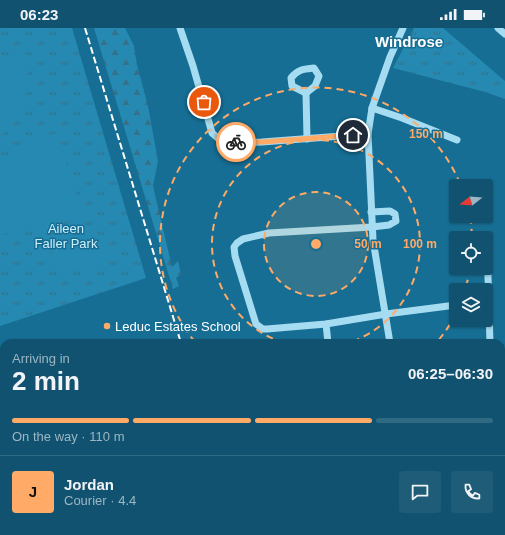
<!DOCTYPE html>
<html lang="en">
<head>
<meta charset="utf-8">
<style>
  body { margin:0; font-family:Helvetica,sans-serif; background:#1e5c77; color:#f1f3f6; height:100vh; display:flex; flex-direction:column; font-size:15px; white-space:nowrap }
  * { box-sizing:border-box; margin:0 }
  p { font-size:13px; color:#9cb6c3 }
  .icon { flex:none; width:22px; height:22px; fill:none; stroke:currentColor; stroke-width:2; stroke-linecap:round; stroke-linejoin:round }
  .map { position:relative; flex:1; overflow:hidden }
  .side { position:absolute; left:0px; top:311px; width:505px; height:196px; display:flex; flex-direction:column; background:#10526f; border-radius:12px 12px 0 0; box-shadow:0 1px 3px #0004 }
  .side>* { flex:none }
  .needle { width:26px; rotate:253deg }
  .buttons { position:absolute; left:449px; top:151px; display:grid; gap:8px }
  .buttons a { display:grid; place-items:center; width:44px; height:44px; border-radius:4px; background:#10526f; box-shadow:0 1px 3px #0004; font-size:20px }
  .pin { position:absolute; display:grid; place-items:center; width:34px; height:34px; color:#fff; margin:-17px; border:2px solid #fff; border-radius:50%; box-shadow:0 1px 4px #0007 }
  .courier { position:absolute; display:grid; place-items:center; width:40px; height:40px; margin:-20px; border:3px solid #fa6; border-radius:50%; background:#fff; color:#222; box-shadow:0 1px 5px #0007 }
  .head em { font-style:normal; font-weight:600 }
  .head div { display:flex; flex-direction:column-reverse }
  .head { display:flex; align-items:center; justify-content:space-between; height:68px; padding:0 12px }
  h1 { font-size:26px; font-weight:600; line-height:30px }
  .bar { display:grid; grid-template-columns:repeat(4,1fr); gap:6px 4px; align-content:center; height:48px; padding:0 12px }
  .bar i { height:5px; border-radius:3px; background:#306982 }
  .bar .selected { background:#fa6 }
  .bar p { grid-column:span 4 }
  .line { display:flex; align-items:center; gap:10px; padding:0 12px; border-top:1px solid #306982 }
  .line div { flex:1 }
  .round { display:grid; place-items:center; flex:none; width:42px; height:42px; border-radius:4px; background:#1e5c77 }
  .status { display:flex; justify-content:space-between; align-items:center; height:28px; padding:0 20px; background:#10526f; direction:ltr }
  .status svg { height:11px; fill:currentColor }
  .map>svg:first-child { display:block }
  .grass { fill:url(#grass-tufts) }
  .forest { fill:url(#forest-firs) }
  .pitch { fill:#2589b1 }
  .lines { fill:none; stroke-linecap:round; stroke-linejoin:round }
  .minor { stroke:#a6dcf1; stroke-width:7 }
  .rail { stroke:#fff; stroke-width:2; stroke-dasharray:7 3; stroke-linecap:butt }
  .done { stroke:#adccda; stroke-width:4; stroke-dasharray:0 7.2 }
  .route { stroke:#fa6; stroke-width:5 }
  .ring { fill:none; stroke:#fa6; stroke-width:2; stroke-dasharray:7 5 }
  .poi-dot { fill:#fa6; stroke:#166e94; stroke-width:1.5 }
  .labels { text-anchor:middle; stroke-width:3; stroke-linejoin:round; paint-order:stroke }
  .park-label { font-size:13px; fill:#cdeffc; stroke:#166e94 }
  .poi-label { font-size:13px; fill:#fff; stroke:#166e94; text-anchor:start }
  .quarter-label { font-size:15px; font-weight:bold; fill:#fff; stroke:#166e94 }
  .centre { fill:#fa6; stroke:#166e94; stroke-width:2 }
  .ring-label { font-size:12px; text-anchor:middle; font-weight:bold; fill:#fa6; stroke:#166e94; stroke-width:3; stroke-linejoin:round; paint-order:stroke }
</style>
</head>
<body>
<div class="status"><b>06:23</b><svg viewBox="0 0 49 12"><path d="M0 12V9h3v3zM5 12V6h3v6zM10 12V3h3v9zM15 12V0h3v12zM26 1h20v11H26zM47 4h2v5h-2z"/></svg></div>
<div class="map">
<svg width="505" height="507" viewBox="0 0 505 507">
  <defs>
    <pattern id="grass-tufts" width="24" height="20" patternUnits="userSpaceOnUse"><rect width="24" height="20" fill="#2589b1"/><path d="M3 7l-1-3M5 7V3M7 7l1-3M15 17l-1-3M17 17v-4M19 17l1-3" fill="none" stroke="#357189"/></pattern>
    <pattern id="forest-firs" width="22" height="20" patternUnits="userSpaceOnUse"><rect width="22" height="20" fill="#2589b1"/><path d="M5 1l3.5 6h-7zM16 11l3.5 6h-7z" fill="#357189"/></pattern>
  </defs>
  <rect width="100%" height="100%" fill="#166e94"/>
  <g class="grass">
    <path d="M 0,0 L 72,0 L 146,250 L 0,298 Z"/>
    <path d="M 414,0 L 443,0 L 505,53 L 505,71 L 485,64 L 393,40 Z"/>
    <path d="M 505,367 L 505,416 L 501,418 L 501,370 Z"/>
  </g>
  <path class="forest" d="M 94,0 L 125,0 L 134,18 L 137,37 L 148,78 L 158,133 L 153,158 L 172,239 L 178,233 L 181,246 L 176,250 L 179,258 L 173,261 Z"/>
  <g class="pitch">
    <path d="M 26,24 L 28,61 L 13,96 L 0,108 L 0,30 Z"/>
    <path d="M 57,105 L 83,187 L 0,207 L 0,145 L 3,138 L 29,113 Z"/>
    <path d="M 97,207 L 105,208 L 111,224 L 107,232 L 62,246 L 54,243 L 49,228 L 55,220 Z"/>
  </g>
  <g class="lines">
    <g class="minor">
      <path d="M 180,0 L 193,38 L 212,105 L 219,111 L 237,115 L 262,114 L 368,106"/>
      <path d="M 498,0 L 505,6"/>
      <path d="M 314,40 L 319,48 L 315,58 L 306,65 L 292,58 L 291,50 C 298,41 305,41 314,40 Z"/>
      <path d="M 306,65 L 307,111"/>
      <path d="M 372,80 L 402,90 L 457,112"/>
      <path d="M 371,184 L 390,183 L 395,186 L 396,193 L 389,197 L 372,199 L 269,205 L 243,211 L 237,215 L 234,219 L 235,228 L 256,296 L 263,301 L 267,301 L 326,296 L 386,286 L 456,277"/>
      <path d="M 487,216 L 490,315"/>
      <path d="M 326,296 L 328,315"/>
      <path d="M 390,315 L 373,212 L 368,106 L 372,80 L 390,29 L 403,0"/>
      <path d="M 0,408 L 4,408"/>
      <path d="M 501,468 L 505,467"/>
      <path d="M 59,503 L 63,507"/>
      <path d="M 161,503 L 162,507"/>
      <path d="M 402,503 L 402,507"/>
      <path d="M 465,503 L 465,507"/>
      <path d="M 7,507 L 18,505 L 40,503"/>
    </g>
    <g class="rail">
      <path d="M 85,0 L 181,315"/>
      <path d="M 238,503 L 240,507"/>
    </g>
  </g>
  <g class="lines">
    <path class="done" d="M 204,74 L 212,105 L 219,111 L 236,114"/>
    <path class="route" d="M 236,114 L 262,114 L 353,107"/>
  </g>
  <circle cx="316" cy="216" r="52" fill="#fa6" fill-opacity=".12"/>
  <g class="ring">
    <circle cx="316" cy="216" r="52"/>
    <path d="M284 315A104 104 0 1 1 348 315"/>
    <path d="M470 240A156 156 0 0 1 465 262M456 286A156 156 0 0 1 437 314M195 314A156 156 0 1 1 461 158M470 189A156 156 0 0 1 472 209"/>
  </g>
  <circle class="poi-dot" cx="107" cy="298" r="4"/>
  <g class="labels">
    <g class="park-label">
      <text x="66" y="205">Aileen<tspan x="66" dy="15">Faller Park</tspan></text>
    </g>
    <g class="poi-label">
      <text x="115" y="303">Leduc Estates School</text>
    </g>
    <g class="quarter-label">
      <text x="409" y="19">Windrose</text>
    </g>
  </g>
  <circle cx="316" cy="216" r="6" class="centre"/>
  <g class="ring-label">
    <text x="426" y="110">150 m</text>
    <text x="368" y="220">50 m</text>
    <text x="420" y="220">100 m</text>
  </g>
</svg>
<div class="buttons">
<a><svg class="needle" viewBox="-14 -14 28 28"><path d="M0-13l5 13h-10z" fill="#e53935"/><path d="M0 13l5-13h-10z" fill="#9cb6c3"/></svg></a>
<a><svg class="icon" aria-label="locate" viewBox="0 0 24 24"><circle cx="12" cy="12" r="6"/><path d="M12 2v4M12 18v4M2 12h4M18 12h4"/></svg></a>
<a><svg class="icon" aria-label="layers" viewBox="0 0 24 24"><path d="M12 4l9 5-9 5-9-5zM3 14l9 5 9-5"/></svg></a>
</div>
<div class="pin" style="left:204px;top:74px;background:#ea580c"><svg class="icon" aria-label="bag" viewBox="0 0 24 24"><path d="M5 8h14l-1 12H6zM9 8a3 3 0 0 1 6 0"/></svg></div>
<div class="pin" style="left:353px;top:107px;background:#1f2937"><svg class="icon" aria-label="home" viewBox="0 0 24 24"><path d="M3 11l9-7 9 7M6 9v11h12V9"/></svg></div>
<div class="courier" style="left:236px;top:114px"><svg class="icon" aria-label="bike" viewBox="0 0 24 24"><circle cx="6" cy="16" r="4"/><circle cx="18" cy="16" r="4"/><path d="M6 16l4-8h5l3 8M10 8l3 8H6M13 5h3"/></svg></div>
<section class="side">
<div class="head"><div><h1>2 min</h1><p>Arriving in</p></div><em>06:25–06:30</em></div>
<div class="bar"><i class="selected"></i><i class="selected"></i><i class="selected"></i><i></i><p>On the way · 110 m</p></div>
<div class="line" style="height:72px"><b class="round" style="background:#fa6;color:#111">J</b><div><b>Jordan</b><p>Courier · 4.4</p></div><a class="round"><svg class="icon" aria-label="chat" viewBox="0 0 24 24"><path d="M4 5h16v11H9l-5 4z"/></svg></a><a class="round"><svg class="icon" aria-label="phone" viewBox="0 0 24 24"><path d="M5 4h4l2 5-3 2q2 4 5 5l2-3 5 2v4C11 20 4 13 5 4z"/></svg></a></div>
</section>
</div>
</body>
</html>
